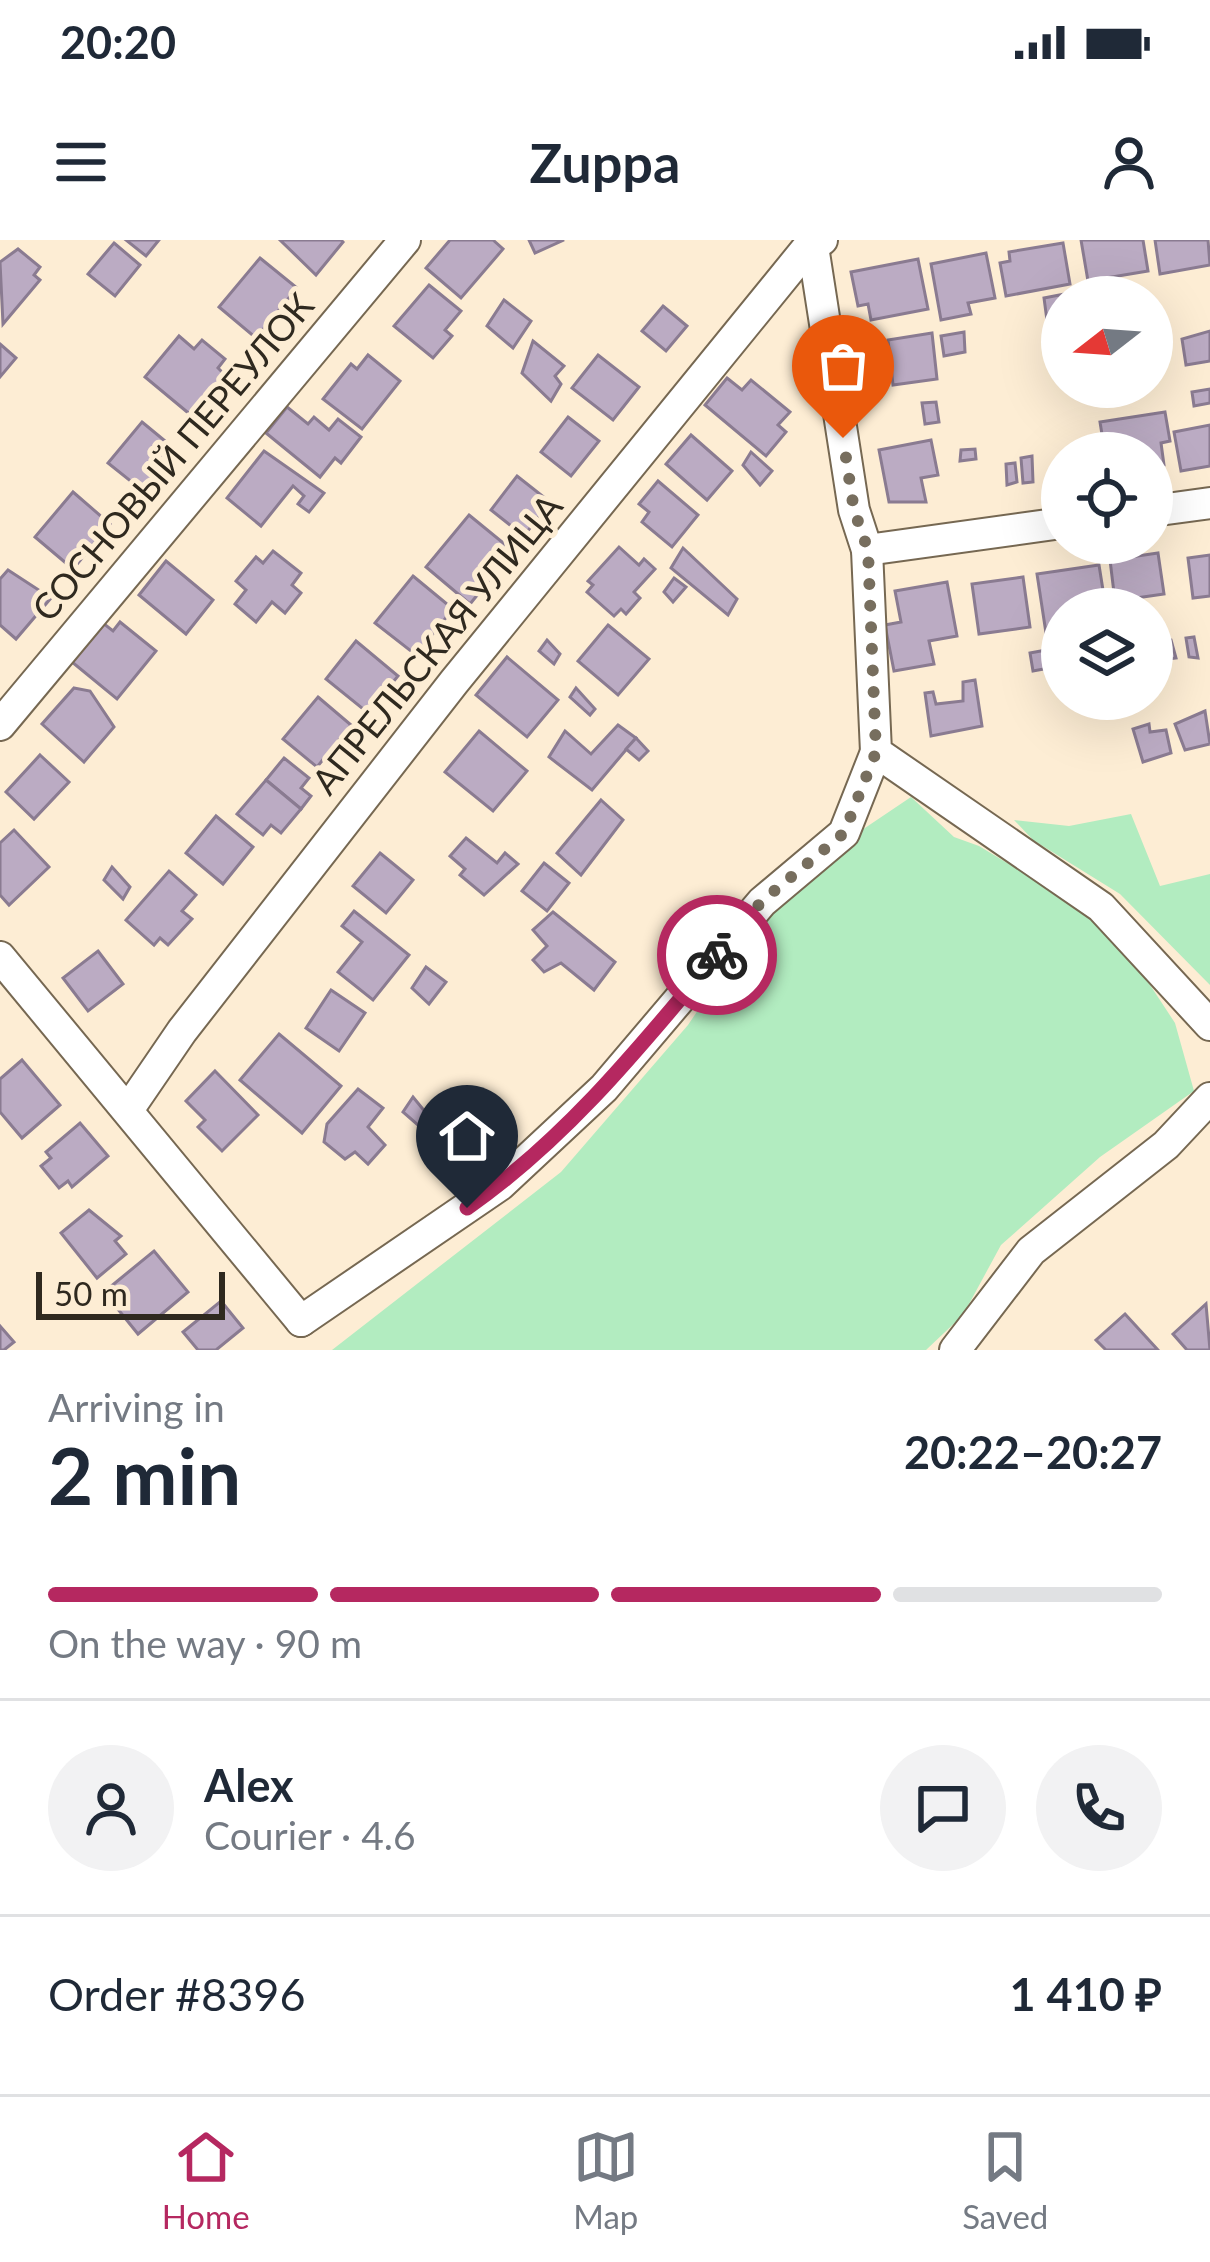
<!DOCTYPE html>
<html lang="en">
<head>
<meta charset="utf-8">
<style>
  body { margin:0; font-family:Lato,sans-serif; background:#f2f2f3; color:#1f2937; height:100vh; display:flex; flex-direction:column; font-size:45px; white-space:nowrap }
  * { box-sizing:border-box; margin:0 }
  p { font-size:39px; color:#747a83 }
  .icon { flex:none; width:66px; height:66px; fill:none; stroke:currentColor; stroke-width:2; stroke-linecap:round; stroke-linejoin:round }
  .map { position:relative; height:1110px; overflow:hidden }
  .panel { display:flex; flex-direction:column; background:#fff; flex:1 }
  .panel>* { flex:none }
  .needle { width:78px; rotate:253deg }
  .controls { position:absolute; left:1041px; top:36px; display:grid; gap:24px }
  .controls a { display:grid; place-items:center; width:132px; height:132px; border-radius:50%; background:#fff; box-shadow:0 12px 48px #0002; font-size:60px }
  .scale { position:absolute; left:36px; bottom:30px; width:189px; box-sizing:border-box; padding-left:12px; border:6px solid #2f291f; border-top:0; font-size:33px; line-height:42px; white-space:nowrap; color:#2f291f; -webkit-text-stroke:9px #fdedd4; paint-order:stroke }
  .pin { position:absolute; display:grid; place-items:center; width:102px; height:102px; color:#fff; margin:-123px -51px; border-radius:50% 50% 50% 0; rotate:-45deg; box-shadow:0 0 12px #0007 }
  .pin .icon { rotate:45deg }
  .courier { position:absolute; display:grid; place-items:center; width:120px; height:120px; margin:-60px; border:9px solid #b52860; border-radius:50%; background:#fff; color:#222; box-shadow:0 3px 15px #0007 }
  .summary em { font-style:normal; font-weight:700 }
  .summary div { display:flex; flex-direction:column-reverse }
  .summary { display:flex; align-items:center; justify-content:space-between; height:204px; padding:0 48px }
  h1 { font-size:78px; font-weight:700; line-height:90px }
  .bar { display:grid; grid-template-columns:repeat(4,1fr); gap:18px 12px; align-content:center; height:144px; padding:0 48px }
  .bar i { height:15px; border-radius:9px; background:#e0e1e3 }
  .bar .selected { background:#b52860 }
  .bar p { grid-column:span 4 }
  .line { display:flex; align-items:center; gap:30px; padding:0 48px; border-top:3px solid #e0e1e3 }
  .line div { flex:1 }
  .round { display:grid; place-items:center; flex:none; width:126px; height:126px; border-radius:63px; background:#f2f2f3 }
  .status { display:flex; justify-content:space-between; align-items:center; height:84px; padding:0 60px; background:#fff; direction:ltr }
  .status svg { height:33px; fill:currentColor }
  header { display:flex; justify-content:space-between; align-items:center; height:156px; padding:0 48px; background:#fff; font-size:54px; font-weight:700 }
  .menu { display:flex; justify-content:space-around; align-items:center; height:168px; border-top:3px solid #e0e1e3; background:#fff; font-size:33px; color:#747a83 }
  .menu a { display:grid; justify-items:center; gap:6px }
  .menu .selected { color:#b52860 }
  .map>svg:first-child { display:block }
  .green { fill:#b2ecc0 }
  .building { fill:#bbabc3; stroke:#8a7b91; stroke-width:3 }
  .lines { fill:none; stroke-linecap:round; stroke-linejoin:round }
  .street-casing { stroke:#766852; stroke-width:34 }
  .street { stroke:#fff; stroke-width:30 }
  .done { stroke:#776e5e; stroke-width:12; stroke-dasharray:0 21.6 }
  .route { stroke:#b52860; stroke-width:15 }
  .labels { text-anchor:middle; stroke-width:10; stroke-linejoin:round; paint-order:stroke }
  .street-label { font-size:36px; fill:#2f291f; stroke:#fdedd4 }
</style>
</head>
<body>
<div class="status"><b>20:20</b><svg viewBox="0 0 49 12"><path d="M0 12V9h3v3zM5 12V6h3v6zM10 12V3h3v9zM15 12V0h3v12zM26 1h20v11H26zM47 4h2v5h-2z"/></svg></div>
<header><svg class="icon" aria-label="menu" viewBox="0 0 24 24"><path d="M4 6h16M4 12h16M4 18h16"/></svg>Zuppa<svg class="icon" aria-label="person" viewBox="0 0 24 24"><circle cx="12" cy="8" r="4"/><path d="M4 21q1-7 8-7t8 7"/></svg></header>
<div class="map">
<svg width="1210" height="1110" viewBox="0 0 1210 1110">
  <rect width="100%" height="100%" fill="#fdedd4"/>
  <g class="green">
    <path d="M 911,557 L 954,597 L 979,606 L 1090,673 L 1133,719 L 1175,783 L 1194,851 L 1100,917 L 1001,1005 L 963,1075 L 926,1110 L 332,1110 L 561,932 L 688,785 L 759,680 L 859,592 Z"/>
    <path d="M 1131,574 L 1160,646 L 1210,634 L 1210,745 L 1120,654 L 1033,600 L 1014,580 L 1069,586 Z"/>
  </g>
  <g class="building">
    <path d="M 126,0 L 159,0 L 146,16 Z"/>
    <path d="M 280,0 L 341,0 L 343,2 L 316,35 Z"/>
    <path d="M 450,0 L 493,0 L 503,9 L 461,58 L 426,28 Z"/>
    <path d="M 529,0 L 564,0 L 535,13 Z"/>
    <path d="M 1081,0 L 1143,0 L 1148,31 L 1088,41 Z"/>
    <path d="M 1155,0 L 1208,0 L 1210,25 L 1160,34 Z"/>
    <path d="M 114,3 L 140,25 L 115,56 L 88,34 Z"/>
    <path d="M 1063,3 L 1070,44 L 1006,56 L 1000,23 L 1010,21 L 1009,12 Z"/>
    <path d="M 18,9 L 40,27 L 34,35 L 40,40 L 3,84 L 0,22 Z"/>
    <path d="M 986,13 L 995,58 L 968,63 L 971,74 L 941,80 L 931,24 Z"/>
    <path d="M 260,18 L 297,48 L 256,98 L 219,67 Z"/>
    <path d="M 918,19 L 928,69 L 871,80 L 868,64 L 858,66 L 851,32 Z"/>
    <path d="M 429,45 L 461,71 L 445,90 L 452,96 L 433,118 L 394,86 Z"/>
    <path d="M 1080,51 L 1081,57 L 1062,57 L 1062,87 L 1048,88 L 1044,58 Z"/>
    <path d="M 504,60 L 531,81 L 513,108 L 487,86 Z"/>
    <path d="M 663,66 L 687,86 L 666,111 L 642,91 Z"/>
    <path d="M 1210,91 L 1210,121 L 1186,125 L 1182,99 Z"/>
    <path d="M 964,92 L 965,112 L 944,116 L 941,96 Z"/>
    <path d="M 932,93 L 937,139 L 893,145 L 888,100 Z"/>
    <path d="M 179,96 L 194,109 L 202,100 L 225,119 L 218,128 L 225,135 L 192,176 L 145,137 Z"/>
    <path d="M 876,96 L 881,112 L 873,115 L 866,101 Z"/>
    <path d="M 533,101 L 564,126 L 555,136 L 561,144 L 551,161 L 522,133 Z"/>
    <path d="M 0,104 L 16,118 L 0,137 Z"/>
    <path d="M 368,115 L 400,141 L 362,189 L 323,159 L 351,124 L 357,129 Z"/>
    <path d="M 598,115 L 639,147 L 613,180 L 572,148 Z"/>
    <path d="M 727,138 L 742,150 L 751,140 L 790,172 L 778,185 L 786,192 L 766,216 L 705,165 Z"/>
    <path d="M 1210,149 L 1210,163 L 1194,166 L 1192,152 Z"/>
    <path d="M 936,162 L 939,182 L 925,184 L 922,163 Z"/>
    <path d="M 287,167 L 308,184 L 314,177 L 329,190 L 338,179 L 361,197 L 341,223 L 335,218 L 320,237 L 266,193 Z"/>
    <path d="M 1165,172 L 1170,201 L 1161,203 L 1164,225 L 1152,227 L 1152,213 L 1105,213 L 1100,182 Z"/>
    <path d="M 568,177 L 599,201 L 571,236 L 541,212 Z"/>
    <path d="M 142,182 L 176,210 L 143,251 L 108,223 Z"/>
    <path d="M 1210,185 L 1210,226 L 1181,231 L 1174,192 Z"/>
    <path d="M 691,195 L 732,231 L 707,260 L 666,224 Z"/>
    <path d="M 931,200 L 938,235 L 921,238 L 926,262 L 889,262 L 879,210 Z"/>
    <path d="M 975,209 L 976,219 L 960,221 L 961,210 Z"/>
    <path d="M 264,211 L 324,253 L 309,272 L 298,264 L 304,256 L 293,246 L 261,286 L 227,258 Z"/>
    <path d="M 751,212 L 772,231 L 760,245 L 743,225 Z"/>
    <path d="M 1032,216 L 1033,242 L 1023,243 L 1021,218 Z"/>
    <path d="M 1015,223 L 1017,242 L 1007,245 L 1006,224 Z"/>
    <path d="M 517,236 L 550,262 L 524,296 L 491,270 Z"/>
    <path d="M 658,241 L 698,275 L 672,307 L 642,282 L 649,272 L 639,264 Z"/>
    <path d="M 73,252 L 110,284 L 73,329 L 35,297 Z"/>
    <path d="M 469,275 L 513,311 L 470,364 L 426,327 Z"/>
    <path d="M 619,307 L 639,325 L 644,319 L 655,329 L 634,352 L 640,358 L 626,374 L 621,369 L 614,376 L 587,352 L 593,345 L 588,341 Z"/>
    <path d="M 683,308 L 737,359 L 728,375 L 671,328 Z"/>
    <path d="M 273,311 L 301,333 L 292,345 L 301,353 L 285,373 L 272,362 L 256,382 L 235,364 L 246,350 L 236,341 L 256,317 L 263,323 Z"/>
    <path d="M 1158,313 L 1164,354 L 1115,361 L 1110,320 Z"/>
    <path d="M 1210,315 L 1210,356 L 1193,358 L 1188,318 Z"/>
    <path d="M 166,321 L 213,360 L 186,394 L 139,355 Z"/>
    <path d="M 1099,325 L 1106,369 L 1062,369 L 1062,391 L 1046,393 L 1037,334 Z"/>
    <path d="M 8,330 L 51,358 L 16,399 L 0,385 L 0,339 Z"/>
    <path d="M 413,336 L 453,369 L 416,415 L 375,383 Z"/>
    <path d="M 1023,337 L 1030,387 L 979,394 L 972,344 Z"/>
    <path d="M 674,338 L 686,347 L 673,362 L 664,352 Z"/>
    <path d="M 947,342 L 957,396 L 929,401 L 934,424 L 894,431 L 885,385 L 901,382 L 895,351 Z"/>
    <path d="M 120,382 L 156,411 L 117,459 L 72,422 L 103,383 L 113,391 Z"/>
    <path d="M 608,385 L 649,419 L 618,455 L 578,421 Z"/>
    <path d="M 1194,397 L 1198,418 L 1189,417 L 1186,398 Z"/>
    <path d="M 547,400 L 560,414 L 554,424 L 539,411 Z"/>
    <path d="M 1171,400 L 1176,418 L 1152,421 L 1152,402 Z"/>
    <path d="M 356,401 L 398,436 L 368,473 L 326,439 Z"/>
    <path d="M 1046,410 L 1049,428 L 1033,431 L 1030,413 Z"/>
    <path d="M 507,417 L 558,460 L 527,497 L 476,455 Z"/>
    <path d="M 975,440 L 982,486 L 931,496 L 925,453 L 933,452 L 936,464 L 963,461 L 963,442 Z"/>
    <path d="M 74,448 L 90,451 L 114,487 L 84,522 L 42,484 Z"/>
    <path d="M 576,448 L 595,469 L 590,475 L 570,457 Z"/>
    <path d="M 318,457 L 351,485 L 317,527 L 283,499 Z"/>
    <path d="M 1205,471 L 1210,504 L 1185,510 L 1175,484 Z"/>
    <path d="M 1149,484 L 1150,492 L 1166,490 L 1171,513 L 1143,522 L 1133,489 Z"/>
    <path d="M 618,485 L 636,498 L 592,550 L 549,517 L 565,491 L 591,514 Z"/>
    <path d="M 479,491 L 527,531 L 493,571 L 445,532 Z"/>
    <path d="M 636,498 L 648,511 L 639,520 L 626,509 Z"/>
    <path d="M 40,515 L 69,542 L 34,579 L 6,552 Z"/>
    <path d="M 284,518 L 309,538 L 301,548 L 311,556 L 301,569 L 266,540 Z"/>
    <path d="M 266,540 L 301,569 L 281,593 L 271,585 L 263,595 L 237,574 Z"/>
    <path d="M 601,560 L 623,580 L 581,635 L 557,613 Z"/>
    <path d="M 216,576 L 253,607 L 223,644 L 186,613 Z"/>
    <path d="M 14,590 L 49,627 L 9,665 L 0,655 L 0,603 Z"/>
    <path d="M 466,598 L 497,623 L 505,613 L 518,624 L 484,655 L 460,635 L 465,629 L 450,616 Z"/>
    <path d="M 380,613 L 413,640 L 386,673 L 353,646 Z"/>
    <path d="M 544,623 L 569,643 L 547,671 L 522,651 Z"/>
    <path d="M 112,627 L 130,647 L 123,659 L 104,640 Z"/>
    <path d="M 169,631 L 196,655 L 182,671 L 192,679 L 168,705 L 160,698 L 154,705 L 126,680 Z"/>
    <path d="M 354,671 L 409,715 L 373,760 L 338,732 L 362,702 L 342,686 Z"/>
    <path d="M 553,672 L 615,722 L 594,750 L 561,723 L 544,732 L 533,720 L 547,706 L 533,690 Z"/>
    <path d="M 98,711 L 123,744 L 88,771 L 63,738 Z"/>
    <path d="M 426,727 L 446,742 L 429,764 L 412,748 Z"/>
    <path d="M 331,750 L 365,773 L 339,811 L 306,788 Z"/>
    <path d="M 279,794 L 341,846 L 302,893 L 240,840 Z"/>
    <path d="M 22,820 L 60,865 L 22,898 L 0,872 L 0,839 Z"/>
    <path d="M 215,831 L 258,875 L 222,911 L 198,887 L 205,880 L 186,861 Z"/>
    <path d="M 358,849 L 383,868 L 368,887 L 385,905 L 368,924 L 355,912 L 345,919 L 324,902 L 327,884 Z"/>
    <path d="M 413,857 L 440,890 L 434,899 L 403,872 Z"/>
    <path d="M 80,883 L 108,916 L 72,947 L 68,941 L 59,948 L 41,926 L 51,918 L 46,912 Z"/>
    <path d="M 89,970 L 121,996 L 115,1001 L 126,1014 L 97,1038 L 61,993 Z"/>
    <path d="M 154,1011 L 188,1052 L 138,1094 L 104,1052 Z"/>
    <path d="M 221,1061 L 243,1088 L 216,1110 L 198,1110 L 183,1092 Z"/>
    <path d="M 1206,1064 L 1210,1110 L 1187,1110 L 1173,1094 Z"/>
    <path d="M 1125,1074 L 1158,1110 L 1106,1110 L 1096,1100 Z"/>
    <path d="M 0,1086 L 14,1102 L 4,1110 L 0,1110 Z"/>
  </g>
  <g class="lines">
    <g class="street-casing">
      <g id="street">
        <path d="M 812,0 L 854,270 L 867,310 L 876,512 L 1101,667 L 1210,785"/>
        <path d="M 1152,271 L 1210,263"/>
        <path d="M 867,310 L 1062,283"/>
        <path d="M 0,485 L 405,0"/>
        <path d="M 0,717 L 301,1081"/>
        <path d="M 128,870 L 182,791 L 454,442 L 813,1 L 822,0"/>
        <path d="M 301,1081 L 500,945 L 604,848 L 762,662 L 844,593 L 876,512"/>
        <path d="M 955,1110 L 1031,1011 L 1166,905 L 1210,858"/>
      </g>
    </g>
    <use href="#street" class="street"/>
  </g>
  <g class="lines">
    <path class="done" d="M 717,715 L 761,662 L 844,593 L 876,512 L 868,310 L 854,270 L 843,198"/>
    <path class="route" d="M 467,968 C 565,900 641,806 717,715"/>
  </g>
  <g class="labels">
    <g class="street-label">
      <text transform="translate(173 217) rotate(-50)" y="13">СОСНОВЫЙ ПЕРЕУЛОК</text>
      <text transform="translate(437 404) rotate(-51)" y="13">АПРЕЛЬСКАЯ УЛИЦА</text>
    </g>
  </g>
</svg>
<div class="controls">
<a><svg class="needle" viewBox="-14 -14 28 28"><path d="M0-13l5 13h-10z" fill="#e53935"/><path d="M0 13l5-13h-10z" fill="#747a83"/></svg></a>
<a><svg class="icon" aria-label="locate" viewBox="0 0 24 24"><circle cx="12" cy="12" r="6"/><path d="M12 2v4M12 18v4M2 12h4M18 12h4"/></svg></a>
<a><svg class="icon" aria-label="layers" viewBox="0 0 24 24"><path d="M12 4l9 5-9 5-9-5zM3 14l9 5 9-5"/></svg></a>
</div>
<div class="scale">50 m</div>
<div class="pin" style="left:843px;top:198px;background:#ea580c"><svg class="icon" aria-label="bag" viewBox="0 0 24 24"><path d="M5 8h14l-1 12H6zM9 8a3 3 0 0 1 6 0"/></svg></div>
<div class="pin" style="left:467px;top:968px;background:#1f2937"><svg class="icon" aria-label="home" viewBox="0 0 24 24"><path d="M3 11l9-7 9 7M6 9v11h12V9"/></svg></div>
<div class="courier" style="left:717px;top:715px"><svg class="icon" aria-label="bike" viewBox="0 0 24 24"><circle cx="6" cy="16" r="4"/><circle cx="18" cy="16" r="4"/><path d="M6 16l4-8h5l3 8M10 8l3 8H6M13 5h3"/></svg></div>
</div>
<section class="panel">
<div class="summary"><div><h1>2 min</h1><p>Arriving in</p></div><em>20:22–20:27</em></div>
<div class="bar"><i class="selected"></i><i class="selected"></i><i class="selected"></i><i></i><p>On the way · 90 m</p></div>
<div class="line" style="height:216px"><a class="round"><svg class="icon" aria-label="person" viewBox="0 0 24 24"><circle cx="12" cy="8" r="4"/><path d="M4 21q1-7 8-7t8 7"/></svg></a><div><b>Alex</b><p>Courier · 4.6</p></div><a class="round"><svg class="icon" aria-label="chat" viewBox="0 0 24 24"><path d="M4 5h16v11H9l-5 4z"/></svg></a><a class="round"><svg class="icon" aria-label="phone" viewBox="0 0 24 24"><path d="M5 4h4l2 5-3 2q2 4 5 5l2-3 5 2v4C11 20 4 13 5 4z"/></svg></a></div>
<div class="line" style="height:156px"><div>Order #8396</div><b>1 410 ₽</b></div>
</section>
<nav class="menu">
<a class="selected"><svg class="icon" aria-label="home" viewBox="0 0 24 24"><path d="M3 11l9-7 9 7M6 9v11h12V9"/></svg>Home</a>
<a><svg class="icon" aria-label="map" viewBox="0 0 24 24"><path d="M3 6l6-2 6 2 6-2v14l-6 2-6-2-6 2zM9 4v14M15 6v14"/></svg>Map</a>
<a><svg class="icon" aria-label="saved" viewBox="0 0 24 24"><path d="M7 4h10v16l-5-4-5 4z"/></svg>Saved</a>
</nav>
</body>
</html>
